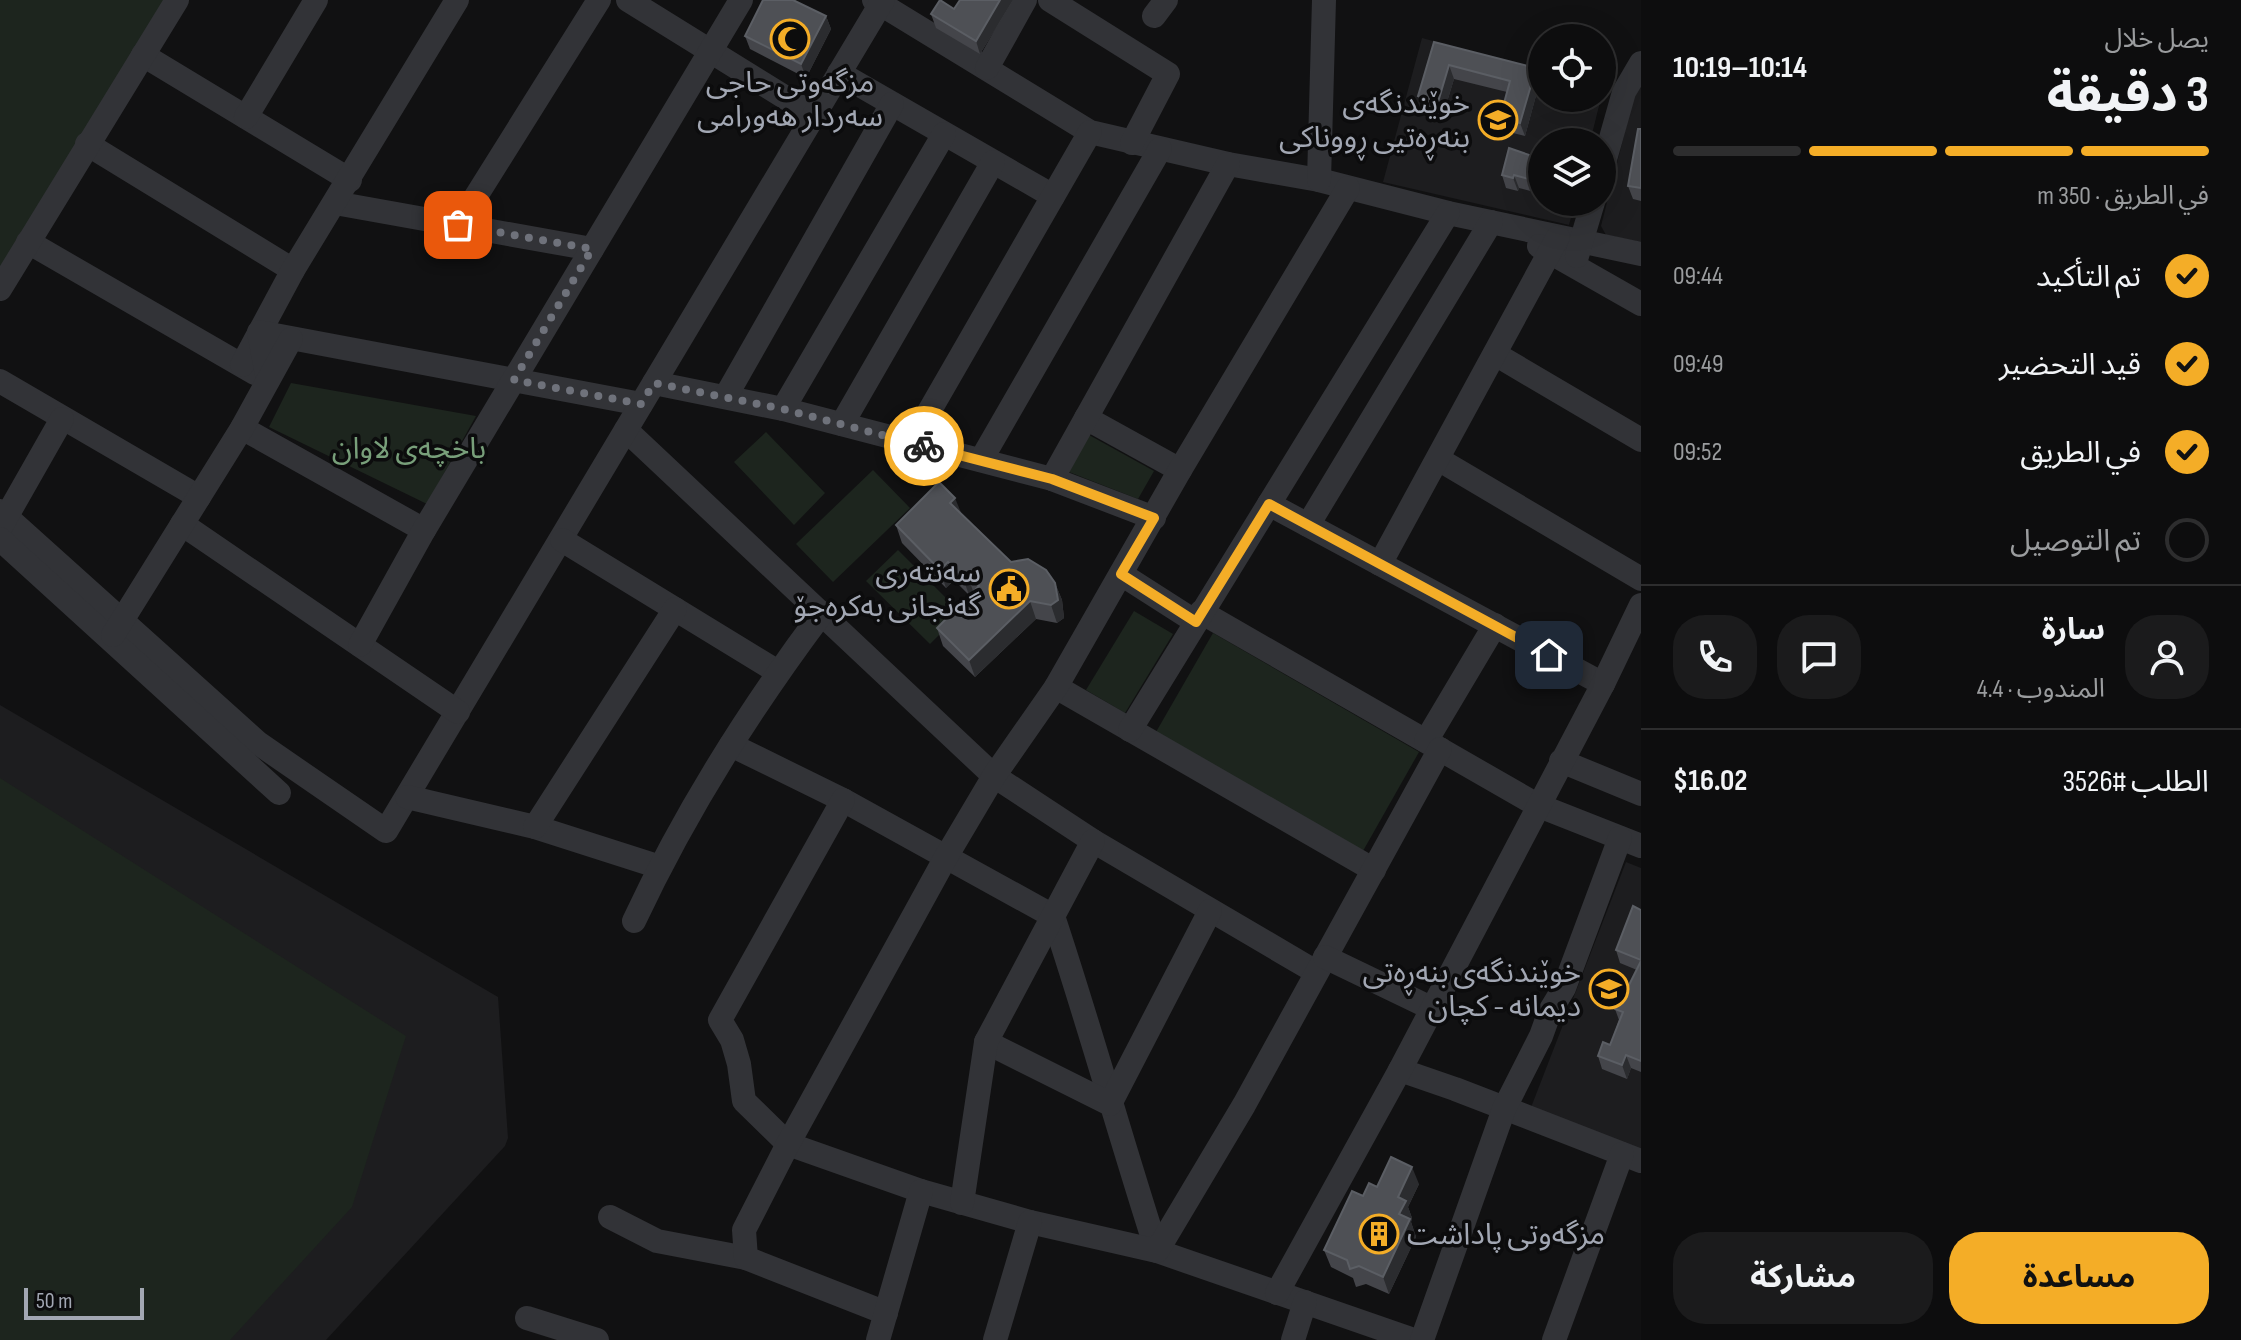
<!DOCTYPE html>
<html lang="ar">
<head>
<meta charset="utf-8">
<style>
  body { margin:0; font-family:"Sofia Sans Condensed","Noto Sans Arabic",sans-serif; background:#1b1b1c; color:#f1f3f6; direction:rtl; height:100vh; display:flex; flex-direction:column; font-size:30px; white-space:nowrap }
  * { box-sizing:border-box; margin:0 }
  p { font-size:26px; color:#9a9c9e }
  .icon { flex:none; width:44px; height:44px; fill:none; stroke:currentColor; stroke-width:2; stroke-linecap:round; stroke-linejoin:round }
  .map { position:relative; flex:1; overflow:hidden; direction:ltr }
  .details { display:flex; flex-direction:column; background:#0d0d0e; width:600px }
  .details>* { flex:none }
  .buttons { position:absolute; left:1528px; top:24px; display:grid; gap:16px }
  .buttons a { display:grid; place-items:center; width:88px; height:88px; border-radius:50%; background:#0d0d0e; box-shadow:0 8px 32px #0002,0 0 0 2px #2d2d2e; font-size:40px }
  .scale { position:absolute; left:24px; bottom:20px; width:120px; box-sizing:border-box; padding-left:8px; border:4px solid #a2a7b3; border-top:0; font-size:22px; line-height:28px; white-space:nowrap; color:#a2a7b3; -webkit-text-stroke:6px #0c0c0d; paint-order:stroke }
  .pin { position:absolute; display:grid; place-items:center; width:68px; height:68px; color:#fff; margin:-34px; border-radius:16px; box-shadow:0 4px 12px #0006 }
  .courier { position:absolute; display:grid; place-items:center; width:80px; height:80px; margin:-40px; border:6px solid #f4ad27; border-radius:50%; background:#fff; color:#222; box-shadow:0 2px 10px #0007 }
  .summary em { font-style:normal; font-weight:700 }
  .summary div { display:flex; flex-direction:column-reverse }
  .summary { display:flex; align-items:center; justify-content:space-between; height:136px; padding:0 32px }
  h1 { font-size:52px; font-weight:700; line-height:60px }
  .bar { display:grid; grid-template-columns:repeat(4,1fr); gap:12px 8px; align-content:center; height:96px; padding:0 32px }
  .bar i { height:10px; border-radius:6px; background:#2d2d2e }
  .bar .on { background:#f4ad27 }
  .bar p { grid-column:span 4 }
  .line { display:flex; align-items:center; gap:20px; padding:0 32px; border-top:2px solid #2d2d2e }
  .line div { flex:1 }
  .round { display:grid; place-items:center; flex:none; width:84px; height:84px; border-radius:32px; background:#1b1b1c }
  ol { padding:0 32px; list-style:none }
  li { display:flex; align-items:center; gap:24px; height:88px }
  li p { margin-inline-start:auto }
  li .icon { padding:8px; border-radius:50%; background:#f4ad27; color:#111; stroke-width:4 }
  li:last-child { color:#9a9c9e }
  li i { width:44px; height:44px; border:4px solid #2d2d2e; border-radius:50% }
  .action { display:flex; gap:16px; margin-top:auto; padding:16px 32px }
  .action a { flex:1; height:92px; border-radius:32px; background:#f4ad27; color:#111; font-size:32px; font-weight:700; line-height:92px; text-align:center }
  .action a+a { background:#1b1b1c; color:#f1f3f6 }
  main { display:flex; flex:1; min-height:0 }
  .map>svg:first-child { display:block }
  .built { fill:#1d1d1f }
  .green { fill:#1d251e }
  .lines { fill:none; stroke-linecap:round; stroke-linejoin:round }
  .minor { stroke:#323337; stroke-width:24 }
  .wall { fill:#44454a }
  .shaded-wall { fill:#2b2c2f }
  .building { fill:#4e5055; stroke:#5b5e64; stroke-width:2 }
  .done { stroke:#6f727b; stroke-width:8; stroke-dasharray:0 14.4 }
  .route { stroke:#f4ad27; stroke-width:10 }
  .labels { text-anchor:middle; stroke-width:7; stroke-linejoin:round; paint-order:stroke }
  .poi-label { font-size:30px; fill:#a2a7b3; stroke:#0c0c0d; text-anchor:end }
  .park-label { font-size:30px; fill:#789f7a; stroke:#0c0c0d }
</style>
</head>
<body>
<main>
<section class="details">
<div class="summary"><div><h1>3 دقيقة</h1><p>يصل خلال</p></div><em>10:14–10:19</em></div>
<div class="bar"><i class="on"></i><i class="on"></i><i class="on"></i><i></i><p>في الطريق · 350 m</p></div>
<ol>
<li><svg class="icon" aria-label="check" viewBox="0 0 24 24"><path d="M5 12l5 5 9-10"/></svg>تم التأكيد<p>09:44</p></li>
<li><svg class="icon" aria-label="check" viewBox="0 0 24 24"><path d="M5 12l5 5 9-10"/></svg>قيد التحضير<p>09:49</p></li>
<li><svg class="icon" aria-label="check" viewBox="0 0 24 24"><path d="M5 12l5 5 9-10"/></svg>في الطريق<p>09:52</p></li>
<li><i></i>تم التوصيل</li>
</ol>
<div class="line" style="height:144px"><a class="round"><svg class="icon" aria-label="person" viewBox="0 0 24 24"><circle cx="12" cy="8" r="4"/><path d="M4 21q1-7 8-7t8 7"/></svg></a><div><b>سارة</b><p>المندوب · 4.4</p></div><a class="round"><svg class="icon" aria-label="chat" viewBox="0 0 24 24"><path d="M4 5h16v11H9l-5 4z"/></svg></a><a class="round"><svg class="icon" aria-label="phone" viewBox="0 0 24 24"><path d="M5 4h4l2 5-3 2q2 4 5 5l2-3 5 2v4C11 20 4 13 5 4z"/></svg></a></div>
<div class="line" style="height:104px"><div>الطلب #3526</div><b>$16.02</b></div>
<div class="action"><a>مساعدة</a><a>مشاركة</a></div>
</section>
<div class="map">
<svg width="1641" height="1340" viewBox="0 0 1641 1340">
  <rect width="100%" height="100%" fill="#111112"/>
  <g class="built">
    <path d="M 1422,38 L 1542,71 L 1542,98 L 1601,98 L 1590,142 L 1542,142 L 1542,202 L 1575,202 L 1569,225 L 1383,182 Z"/>
    <path d="M 1641,85 L 1641,242 L 1606,235 L 1601,226 L 1633,100 Z"/>
    <path d="M 0,705 L 498,997 L 508,1138 L 505,1146 L 326,1340 L 0,1340 Z"/>
    <path d="M 1626,862 L 1641,868 L 1641,1154 L 1530,1110 Z"/>
  </g>
  <g class="green">
    <path d="M 0,0 L 165,0 L 0,270 Z"/>
    <path d="M 291,383 L 476,416 L 427,504 L 269,427 Z"/>
    <path d="M 766,432 L 825,493 L 794,525 L 734,462 Z"/>
    <path d="M 1089,435 L 1154,471 L 1138,499 L 1069,472 Z"/>
    <path d="M 873,470 L 910,508 L 833,582 L 796,544 Z"/>
    <path d="M 898,550 L 961,613 L 930,644 L 866,581 Z"/>
    <path d="M 1134,611 L 1173,634 L 1125,713 L 1086,690 Z"/>
    <path d="M 1213,633 L 1419,752 L 1363,851 L 1156,732 Z"/>
    <path d="M 0,778 L 406,1036 L 352,1207 L 230,1340 L 0,1340 Z"/>
  </g>
  <g class="lines">
    <g class="minor">
      <path d="M 628,0 L 815,116"/>
      <path d="M 874,0 L 1090,132 L 1228,164 L 1319,180 L 1448,213 L 1641,254"/>
      <path d="M 1050,0 L 1168,74 L 1132,143"/>
      <path d="M 1154,16 L 1166,0"/>
      <path d="M 143,55 L 350,180"/>
      <path d="M 987,68 L 1025,0"/>
      <path d="M 839,73 L 1053,196"/>
      <path d="M 246,117 L 316,0"/>
      <path d="M 87,144 L 293,270"/>
      <path d="M 1602,170 L 1624,92 L 1641,63"/>
      <path d="M 1319,180 L 1324,0"/>
      <path d="M 335,203 L 592,249"/>
      <path d="M 458,225 L 599,0"/>
      <path d="M 28,242 L 255,373"/>
      <path d="M 1539,246 L 1641,304"/>
      <path d="M 1577,256 L 1593,202"/>
      <path d="M 0,289 L 177,0"/>
      <path d="M 1495,354 L 1641,440"/>
      <path d="M 242,365 L 293,270 L 457,0"/>
      <path d="M 268,380 L 259,332 L 641,404"/>
      <path d="M 0,381 L 199,497"/>
      <path d="M 654,383 L 783,409 L 1052,479 L 1154,518"/>
      <path d="M 726,396 L 892,104"/>
      <path d="M 783,409 L 944,134"/>
      <path d="M 1086,418 L 1180,470"/>
      <path d="M 842,424 L 993,162"/>
      <path d="M 242,428 L 424,530"/>
      <path d="M 626,430 L 994,776 L 1093,841 L 1316,972"/>
      <path d="M 911,443 L 1090,132"/>
      <path d="M 1438,459 L 1641,579"/>
      <path d="M 981,460 L 1160,149"/>
      <path d="M 1052,479 L 1228,164"/>
      <path d="M 1269,504 L 1603,684"/>
      <path d="M 0,511 L 258,743 L 386,831 L 883,0"/>
      <path d="M 182,524 L 458,712"/>
      <path d="M 1308,525 L 1491,222"/>
      <path d="M 0,528 L 62,419"/>
      <path d="M 0,539 L 279,793"/>
      <path d="M 562,540 L 778,672"/>
      <path d="M 1380,564 L 1558,237"/>
      <path d="M 1121,574 L 1196,622"/>
      <path d="M 1201,612 L 1537,805 L 1641,846"/>
      <path d="M 113,635 L 242,428 L 291,339"/>
      <path d="M 360,645 L 424,530 L 741,0"/>
      <path d="M 1056,687 L 1374,870"/>
      <path d="M 1130,730 L 1448,213"/>
      <path d="M 1426,741 L 1495,625"/>
      <path d="M 731,745 L 843,800 L 1053,916 C 1090,1027 1121,1140 1157,1251 L 1414,1340"/>
      <path d="M 1561,761 L 1641,794"/>
      <path d="M 407,797 L 535,827 L 660,867"/>
      <path d="M 843,800 L 720,1020 L 732,1040 L 739,1064 L 744,1101 L 788,1144 L 921,1191 L 1030,1222 L 1157,1251 L 1244,1105 L 1440,749"/>
      <path d="M 535,827 L 675,609"/>
      <path d="M 634,921 C 685,812 750,709 822,613"/>
      <path d="M 1325,957 L 1431,1008"/>
      <path d="M 986,1042 L 1110,1104 L 1210,911"/>
      <path d="M 1400,1070 L 1455,1089 L 1641,1161"/>
      <path d="M 962,1203 L 986,1042 L 1093,841"/>
      <path d="M 610,1217 L 657,1241 L 746,1258"/>
      <path d="M 1277,1293 L 1400,1070 L 1603,684 L 1641,605"/>
      <path d="M 886,1313 L 746,1258 L 744,1230 L 788,1144 L 946,857 L 994,776 L 1056,687 L 1180,470 L 1348,188"/>
      <path d="M 527,1318 L 597,1340"/>
      <path d="M 878,1340 L 921,1191"/>
      <path d="M 995,1340 L 1030,1222"/>
      <path d="M 1293,1340 L 1305,1302"/>
      <path d="M 1422,1340 L 1504,1109 L 1541,1036 L 1550,1011 L 1564,988 L 1620,838"/>
      <path d="M 1554,1340 L 1622,1154"/>
    </g>
  </g>
  <g class="wall">
    <path d="M 1013,0 L 980,54 L 936,28 L 931,14 L 954,9 Z"/>
    <path d="M 826,16 L 831,29 L 806,78 L 750,49 L 745,36 Z"/>
    <path d="M 1434,42 L 1536,68 L 1540,81 L 1525,136 L 1505,131 L 1500,118 L 1507,92 L 1454,79 L 1443,115 L 1423,109 L 1418,96 Z"/>
    <path d="M 1641,129 L 1641,201 L 1633,199 L 1628,186 Z"/>
    <path d="M 1535,157 L 1540,171 L 1534,192 L 1519,188 L 1518,191 L 1506,188 L 1502,175 Z"/>
    <path d="M 961,514 L 1011,562 L 1055,583 L 1062,600 L 1064,618 L 1057,623 L 1036,619 L 975,677 L 943,646 L 937,628 L 969,595 L 954,580 L 946,588 L 902,543 L 896,525 Z"/>
    <path d="M 1641,910 L 1641,1072 L 1631,1068 L 1627,1079 L 1602,1069 L 1598,1056 L 1610,1045 L 1619,1020 L 1615,1009 L 1637,970 L 1620,963 L 1616,950 Z"/>
    <path d="M 1419,1184 L 1408,1207 L 1412,1218 L 1411,1222 L 1416,1237 L 1389,1294 L 1366,1284 L 1356,1287 L 1353,1278 L 1331,1267 L 1324,1250 L 1363,1196 L 1377,1187 Z"/>
  </g>
  <g class="shaded-wall">
    <path d="M 1000,0 L 1013,0 L 980,54 L 976,41 Z"/>
    <path d="M 826,16 L 831,29 L 806,78 L 801,64 Z"/>
    <path d="M 1449,65 L 1454,79 L 1443,115 L 1438,102 Z"/>
    <path d="M 1536,68 L 1540,81 L 1525,136 L 1520,123 Z"/>
    <path d="M 1535,157 L 1540,171 L 1534,192 L 1529,179 Z"/>
    <path d="M 1514,175 L 1519,188 L 1518,191 L 1513,178 Z"/>
    <path d="M 955,498 L 962,515 L 950,503 Z"/>
    <path d="M 948,562 L 954,580 L 946,588 L 940,570 Z"/>
    <path d="M 967,574 L 973,591 L 969,595 L 963,578 Z"/>
    <path d="M 1055,583 L 1062,600 L 1064,618 L 1057,623 L 1051,605 Z"/>
    <path d="M 1030,601 L 1036,619 L 975,677 L 969,660 Z"/>
    <path d="M 1626,1055 L 1631,1068 L 1627,1079 L 1622,1065 Z"/>
    <path d="M 1412,1167 L 1419,1184 L 1408,1207 L 1412,1218 L 1411,1222 L 1416,1237 L 1389,1294 L 1383,1277 L 1399,1214 L 1398,1197 Z"/>
  </g>
  <g class="building">
    <path d="M 763,0 L 793,0 L 826,16 L 801,64 L 745,36 Z"/>
    <path d="M 940,0 L 954,9 L 960,0 L 1000,0 L 976,41 L 931,14 Z"/>
    <path d="M 1434,42 L 1536,68 L 1520,123 L 1500,118 L 1510,81 L 1449,65 L 1438,102 L 1418,96 Z"/>
    <path d="M 1638,129 L 1641,129 L 1641,188 L 1628,186 Z"/>
    <path d="M 1509,148 L 1535,157 L 1529,179 L 1514,175 L 1513,178 L 1502,175 Z"/>
    <path d="M 939,482 L 955,498 L 950,503 L 1011,562 L 1028,559 L 1046,570 L 1055,583 L 1058,600 L 1051,605 L 1030,601 L 969,660 L 937,628 L 979,586 L 967,574 L 963,578 L 948,562 L 940,570 L 896,525 Z"/>
    <path d="M 1633,906 L 1641,910 L 1641,960 L 1616,950 Z"/>
    <path d="M 1641,961 L 1641,1061 L 1626,1055 L 1622,1065 L 1598,1056 L 1603,1042 L 1610,1045 L 1623,1012 L 1615,1009 L 1623,990 L 1626,991 Z"/>
    <path d="M 1391,1157 L 1412,1167 L 1398,1197 L 1406,1201 L 1399,1214 L 1410,1219 L 1383,1277 L 1359,1266 L 1350,1269 L 1347,1260 L 1324,1250 L 1352,1191 L 1363,1196 L 1369,1183 L 1377,1187 Z"/>
  </g>
  <g class="lines">
    <path class="done" d="M 458,225 L 592,249 L 514,380 L 641,404 L 654,383 L 783,409 L 924,446"/>
    <path class="route" d="M 924,446 L 1052,479 L 1154,518 L 1121,574 L 1196,622 L 1269,504 L 1549,655"/>
  </g>
  <defs>
    <g id="mosque-ring" transform="scale(2)"><circle r="9.5" fill="#0c0c0d" stroke="#f4ad27" stroke-width="1.5"/><path d="M3.5-4.9A6 6 0 1 0 3.5 4.9A5 5 0 1 1 3.5-4.9Z" fill="#f4ad27"/></g>
    <g id="school-ring" transform="scale(2)"><circle r="9.5" fill="#0c0c0d" stroke="#f4ad27" stroke-width="1.5"/><path d="M0-5L7-2L0 1L-7-2ZM-4 1L0 2.5L4 1V4Q0 6-4 4Z" fill="#f4ad27"/></g>
    <g id="civic-ring" transform="scale(2)"><circle r="9.5" fill="#0c0c0d" stroke="#f4ad27" stroke-width="1.5"/><path d="M-.6-6.5H3V-4.5H.6V-3L4-1V1h2V6H-6V1h2V-1L-.6-3ZM-1.2 2.5V6h2.4V2.5Z" fill="#f4ad27"/></g>
    <g id="building-ring" transform="scale(2)"><circle r="9.5" fill="#0c0c0d" stroke="#f4ad27" stroke-width="1.5"/><path d="M-4-6H4V6H1V3H-1V6H-4ZM-2.5-4.3h1.7v1.8h-1.7ZM.8-4.3h1.7v1.8H.8ZM-2.5-1h1.7V.8h-1.7ZM.8-1h1.7V.8H.8Z" fill="#f4ad27"/></g>
  </defs>
  <g fill-rule="evenodd">
    <use href="#mosque-ring" x="790" y="39"/>
    <use href="#school-ring" x="1498" y="120"/>
    <use href="#civic-ring" x="1009" y="589"/>
    <use href="#school-ring" x="1609" y="989"/>
    <use href="#building-ring" x="1379" y="1234"/>
  </g>
  <g class="labels">
    <g class="poi-label">
      <text x="790" y="92" text-anchor="middle">مزگەوتی حاجی<tspan x="790" dy="34">سەردار هەورامی</tspan></text>
      <text x="1470" y="113">خوێندنگەی<tspan x="1470" dy="34">بنەڕەتیی ڕووناکی</tspan></text>
      <text x="981" y="582">سەنتەری<tspan x="981" dy="34">گەنجانی بەکرەجۆ</tspan></text>
      <text x="1581" y="982">خوێندنگەی بنەڕەتی<tspan x="1581" dy="34">دیمانە - کچان</tspan></text>
      <text x="1407" y="1244" text-anchor="start">مزگەوتی پاداشت</text>
    </g>
    <g class="park-label">
      <text x="409" y="458">باخچەی لاوان</text>
    </g>
  </g>
</svg>
<div class="buttons">
<a><svg class="icon" aria-label="locate" viewBox="0 0 24 24"><circle cx="12" cy="12" r="6"/><path d="M12 2v4M12 18v4M2 12h4M18 12h4"/></svg></a>
<a><svg class="icon" aria-label="layers" viewBox="0 0 24 24"><path d="M12 4l9 5-9 5-9-5zM3 14l9 5 9-5"/></svg></a>
</div>
<div class="scale">50 m</div>
<div class="pin" style="left:458px;top:225px;background:#ea580c"><svg class="icon" aria-label="bag" viewBox="0 0 24 24"><path d="M5 8h14l-1 12H6zM9 8a3 3 0 0 1 6 0"/></svg></div>
<div class="pin" style="left:1549px;top:655px;background:#1f2937"><svg class="icon" aria-label="home" viewBox="0 0 24 24"><path d="M3 11l9-7 9 7M6 9v11h12V9"/></svg></div>
<div class="courier" style="left:924px;top:446px"><svg class="icon" aria-label="bike" viewBox="0 0 24 24"><circle cx="6" cy="16" r="4"/><circle cx="18" cy="16" r="4"/><path d="M6 16l4-8h5l3 8M10 8l3 8H6M13 5h3"/></svg></div>
</div>
</main>
</body>
</html>
